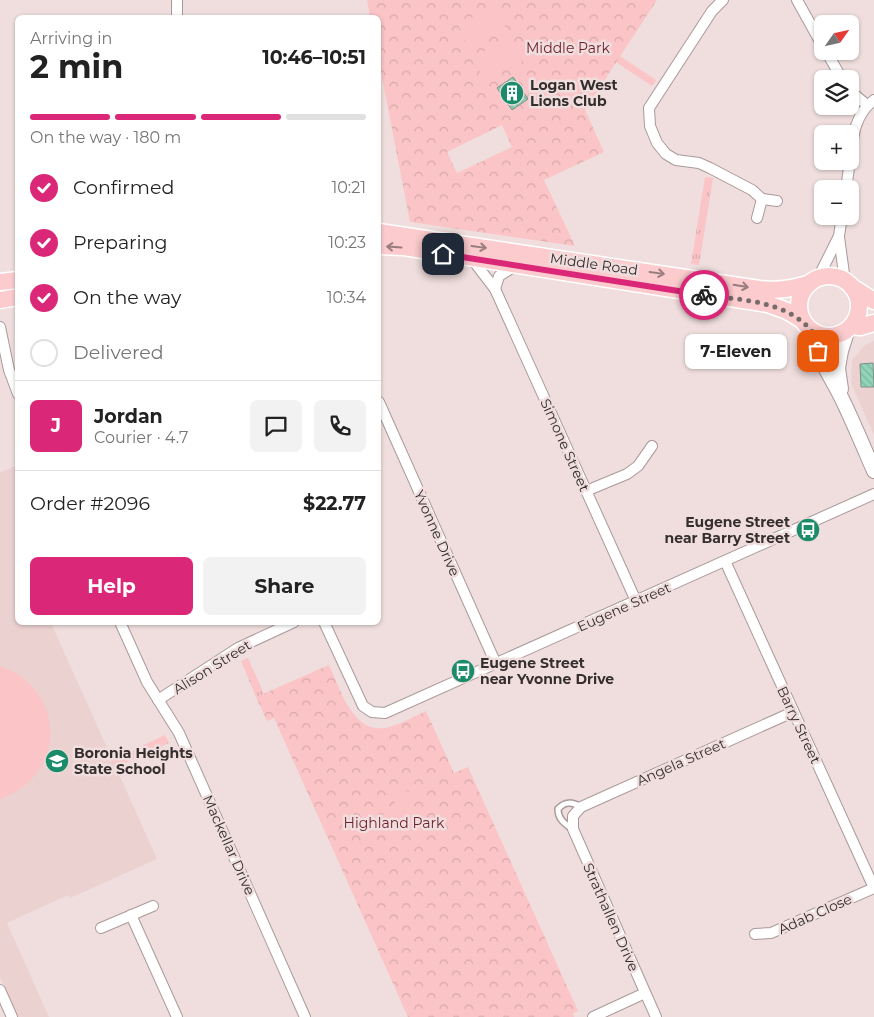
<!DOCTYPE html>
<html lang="en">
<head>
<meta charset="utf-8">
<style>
  body { margin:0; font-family:Montserrat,sans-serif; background:#f2f2f2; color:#222; height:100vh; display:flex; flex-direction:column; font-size:19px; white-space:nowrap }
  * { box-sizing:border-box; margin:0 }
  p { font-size:16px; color:#767676 }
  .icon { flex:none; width:28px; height:28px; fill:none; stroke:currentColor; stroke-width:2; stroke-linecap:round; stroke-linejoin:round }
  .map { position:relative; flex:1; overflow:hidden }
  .details { position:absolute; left:15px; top:15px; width:366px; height:610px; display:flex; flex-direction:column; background:#fff; border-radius:8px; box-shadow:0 1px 4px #0004 }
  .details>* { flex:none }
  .needle { width:32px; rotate:56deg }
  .buttons { position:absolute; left:814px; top:15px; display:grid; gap:10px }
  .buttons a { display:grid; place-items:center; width:45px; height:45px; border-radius:8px; background:#fff; box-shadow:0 1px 4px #0004; font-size:25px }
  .pin { position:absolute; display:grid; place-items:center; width:42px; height:42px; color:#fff; margin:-21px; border-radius:10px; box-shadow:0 2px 8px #0006 }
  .courier { position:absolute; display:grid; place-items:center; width:50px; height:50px; margin:-25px; border:4px solid #db2777; border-radius:50%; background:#fff; color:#222; box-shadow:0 1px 6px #0007 }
  .bubble { position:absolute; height:35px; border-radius:8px; background:#fff; box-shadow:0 1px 4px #0004; font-size:16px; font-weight:700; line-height:35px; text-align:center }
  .summary em { font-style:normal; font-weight:700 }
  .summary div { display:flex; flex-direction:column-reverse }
  .summary { display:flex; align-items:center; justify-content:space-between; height:85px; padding:0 15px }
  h1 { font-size:32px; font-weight:700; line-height:38px }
  .bar { display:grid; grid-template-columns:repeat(4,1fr); gap:8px 5px; align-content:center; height:60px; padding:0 15px }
  .bar i { height:6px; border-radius:4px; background:#e0e0e0 }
  .bar .on { background:#db2777 }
  .bar p { grid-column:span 4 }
  .line { display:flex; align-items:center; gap:12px; padding:0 15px; border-top:1px solid #e0e0e0 }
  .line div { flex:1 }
  .round { display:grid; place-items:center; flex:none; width:52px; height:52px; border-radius:8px; background:#f2f2f2 }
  ol { padding:0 15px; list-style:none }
  li { display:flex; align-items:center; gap:15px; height:55px }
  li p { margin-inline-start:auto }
  li .icon { padding:5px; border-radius:50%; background:#db2777; color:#fff; stroke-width:4 }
  li:last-child { color:#767676 }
  li i { width:28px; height:28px; border:2px solid #e0e0e0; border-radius:50% }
  .primary-button { display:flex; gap:10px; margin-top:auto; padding:10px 15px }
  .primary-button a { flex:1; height:58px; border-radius:8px; background:#db2777; color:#fff; font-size:20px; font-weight:700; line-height:58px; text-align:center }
  .primary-button a+a { background:#f2f2f2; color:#222 }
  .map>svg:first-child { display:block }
  .built { fill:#ecd1d1 }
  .grass { fill:url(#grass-tufts) }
  .park { fill:url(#park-crowns); fill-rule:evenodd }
  .pitch { fill:#fbc4c6 }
  .building { fill:url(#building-back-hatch); stroke:#7f8e88 }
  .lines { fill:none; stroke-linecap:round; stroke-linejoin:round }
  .lane-casing { stroke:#a99; stroke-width:8 }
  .street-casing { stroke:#a99; stroke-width:12 }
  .secondary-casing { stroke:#a99; stroke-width:16 }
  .primary-casing { stroke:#fff; stroke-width:19 }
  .lane { stroke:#fff; stroke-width:5 }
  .street { stroke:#fff; stroke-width:10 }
  .secondary { stroke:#fff; stroke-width:14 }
  .primary { stroke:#fbcbcd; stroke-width:16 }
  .oneway { stroke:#987c7e }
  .done { stroke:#766c6c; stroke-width:5; stroke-dasharray:0 9 }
  .route { stroke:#db2777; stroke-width:6 }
  .labels { text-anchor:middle; stroke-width:5; stroke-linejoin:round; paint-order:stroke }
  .park-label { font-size:14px; fill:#6b1d28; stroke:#f0dede }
  .poi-label { font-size:14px; font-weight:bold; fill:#352e2e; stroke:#f0dede; text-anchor:start }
  .street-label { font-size:14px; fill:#352e2e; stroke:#f0dede }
</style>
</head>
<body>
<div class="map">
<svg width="874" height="1017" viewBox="0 0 874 1017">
  <defs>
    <pattern id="grass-tufts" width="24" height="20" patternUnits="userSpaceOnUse" patternTransform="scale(1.25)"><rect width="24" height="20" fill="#fbc4c6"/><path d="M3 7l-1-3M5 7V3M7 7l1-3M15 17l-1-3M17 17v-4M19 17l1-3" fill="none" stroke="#d8a9aa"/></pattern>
    <pattern id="park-crowns" width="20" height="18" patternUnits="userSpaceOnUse" patternTransform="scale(1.25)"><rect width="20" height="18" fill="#fbc4c6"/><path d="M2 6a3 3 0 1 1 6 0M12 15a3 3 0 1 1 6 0" fill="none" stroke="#d8a9aa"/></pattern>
    <pattern id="building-back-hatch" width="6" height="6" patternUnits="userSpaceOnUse" patternTransform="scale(1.25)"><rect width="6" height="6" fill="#90d4b9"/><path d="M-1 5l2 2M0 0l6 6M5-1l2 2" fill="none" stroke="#7db69f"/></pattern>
  </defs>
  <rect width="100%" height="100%" fill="#f0dede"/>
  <g class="built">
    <path d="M 874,341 L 874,435 L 851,383 L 852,360 L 865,345 Z"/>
    <path d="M 17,465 L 18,622 L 51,623 L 157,859 L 70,898 L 68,895 L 7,923 L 49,1017 L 18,1017 L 0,977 L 0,473 Z"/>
  </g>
  <g class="grass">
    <path d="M 620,56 L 656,80 L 652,86 L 616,62 Z"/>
    <path d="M 705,177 L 713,178 L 699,265 L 691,264 Z"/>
    <path d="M 248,658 L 264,694 L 256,697 L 241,661 Z"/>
    <path d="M 165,735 L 169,743 L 116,767 L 112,760 Z"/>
  </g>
  <g class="park">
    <path d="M 367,0 L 657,0 L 585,110 L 604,152 L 544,180 L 575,246 L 410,222 L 379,62 L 379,18 L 370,17 ZM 513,77 L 528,99 L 512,110 L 497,88 ZM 502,125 L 512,147 L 457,173 L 447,152 Z"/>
    <path d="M 329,665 C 341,690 353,737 390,727 C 403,723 415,716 426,711 L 454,773 L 468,767 L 578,1011 L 573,1013 L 574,1017 L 408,1017 L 274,718 L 267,721 L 256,697 Z"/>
  </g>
  <g class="pitch">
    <path d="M 496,6 L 507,30 L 468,47 L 458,24 Z"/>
    <path d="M 512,39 L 522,62 L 483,79 L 473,56 Z"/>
    <path d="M 0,666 C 67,690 67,775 0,799 Z"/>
    <path d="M 400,789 L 412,793 L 413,796 L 410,817 L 411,826 L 370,832 L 366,828 L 366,817 L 392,813 L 398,790 Z"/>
  </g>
  <g class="building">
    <path d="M 513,77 L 528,99 L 512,110 L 497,88 Z"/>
    <path d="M 873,363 L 874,387 L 861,387 L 860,364 Z"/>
  </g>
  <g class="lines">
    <g class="lane-casing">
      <path id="lane" d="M 572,829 C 564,823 558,819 558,809 C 565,801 572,802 581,807"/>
    </g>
    <g class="street-casing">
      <g id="street">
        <path d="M 723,0 L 712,11 L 649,108 L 650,126 L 657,143 L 666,154 L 676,160 L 699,163 L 710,168 L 752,190 L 762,199 L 777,201"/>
        <path d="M 797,0 L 822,45"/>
        <path d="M 177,18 L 177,0"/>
        <path d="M 826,51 L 842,79"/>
        <path d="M 850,91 L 867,105"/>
        <path d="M 850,158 C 853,136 855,114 874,100"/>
        <path d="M 846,189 L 850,161"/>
        <path d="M 757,218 L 762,199"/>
        <path d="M 839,237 L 845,281"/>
        <path d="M 472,259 L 495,289 L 636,601"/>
        <path d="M 818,278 L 839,236 L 842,216"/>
        <path d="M 495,289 L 499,276 L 515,266"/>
        <path d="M 0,327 L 9,370 L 18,394"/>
        <path d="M 379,402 L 496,664"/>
        <path d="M 586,491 L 627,474 L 638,466 L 652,446"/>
        <path d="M 725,561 L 874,888"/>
        <path d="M 120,622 L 147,682 L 179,733 L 305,1017"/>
        <path d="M 324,622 L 363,706 L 372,712 L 385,713 L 874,494"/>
        <path d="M 158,700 L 238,648 L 294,622"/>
        <path d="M 131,915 L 177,1017"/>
        <path d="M 101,928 L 153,906"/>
        <path d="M 755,934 L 771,933 L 874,888"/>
        <path d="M 0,990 L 12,1017"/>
        <path d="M 593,1017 L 645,993"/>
        <path d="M 656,1017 L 573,829 L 573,816 L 581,807 L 793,712"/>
      </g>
    </g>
    <g class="secondary-casing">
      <g id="secondary">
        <path d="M 812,331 C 816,357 832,378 843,401 C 854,424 864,448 874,471"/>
        <path d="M 841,389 L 838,368 L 841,351 L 848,329"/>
      </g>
    </g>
    <g class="primary-casing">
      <g id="primary">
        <path d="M 379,232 L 759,289 C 778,291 792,289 810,283"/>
        <path d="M 379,246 L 404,247 L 768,304 L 787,311 L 802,320"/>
        <circle cx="829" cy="306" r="30"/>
        <path d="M 0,282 L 18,280"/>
        <path d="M 852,287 L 874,301"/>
        <path d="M 0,300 L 18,297"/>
        <path d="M 852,326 L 860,327 L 874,323"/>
      </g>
    </g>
    <use href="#lane" class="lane"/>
    <use href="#street" class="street"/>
    <use href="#secondary" class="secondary"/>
    <use href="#primary" class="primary"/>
  </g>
  <defs><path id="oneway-shaft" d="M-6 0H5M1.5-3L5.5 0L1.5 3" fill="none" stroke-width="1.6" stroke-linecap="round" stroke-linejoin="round" transform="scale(1.25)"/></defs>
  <g class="oneway">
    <use href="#oneway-shaft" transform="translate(394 247) rotate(-176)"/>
    <use href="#oneway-shaft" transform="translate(479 247) rotate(8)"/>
    <use href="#oneway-shaft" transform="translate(657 273) rotate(8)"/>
    <use href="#oneway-shaft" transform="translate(741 286) rotate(9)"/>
  </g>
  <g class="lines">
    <path class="done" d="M 704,295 C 741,300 784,300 811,330 C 814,333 816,346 818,351"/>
    <path class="route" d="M 443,254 L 704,295"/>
  </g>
  <defs>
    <g id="building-disc" transform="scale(1.25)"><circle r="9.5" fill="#1b8b6a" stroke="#f0dede"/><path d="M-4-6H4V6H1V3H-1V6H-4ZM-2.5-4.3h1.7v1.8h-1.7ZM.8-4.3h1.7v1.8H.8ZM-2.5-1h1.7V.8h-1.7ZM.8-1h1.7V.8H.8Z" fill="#fff"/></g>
    <g id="bus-disc" transform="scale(1.25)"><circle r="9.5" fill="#1b8b6a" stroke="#f0dede"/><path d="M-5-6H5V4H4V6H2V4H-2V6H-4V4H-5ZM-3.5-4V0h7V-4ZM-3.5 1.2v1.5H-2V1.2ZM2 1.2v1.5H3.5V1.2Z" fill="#fff"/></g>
    <g id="school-disc" transform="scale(1.25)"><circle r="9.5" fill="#1b8b6a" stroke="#f0dede"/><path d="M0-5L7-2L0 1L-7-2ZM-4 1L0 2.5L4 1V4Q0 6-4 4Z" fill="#fff"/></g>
  </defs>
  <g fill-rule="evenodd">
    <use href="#building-disc" x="512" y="93"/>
    <use href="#bus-disc" x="808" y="530"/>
    <use href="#bus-disc" x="463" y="671"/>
    <use href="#school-disc" x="57" y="761"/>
  </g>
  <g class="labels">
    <g class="park-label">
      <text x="568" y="53">Middle Park</text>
      <text x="394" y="828">Highland Park</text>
    </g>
    <g class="poi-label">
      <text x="530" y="90">Logan West<tspan x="530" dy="16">Lions Club</tspan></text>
      <text x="790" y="527" text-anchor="end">Eugene Street<tspan x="790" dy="16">near Barry Street</tspan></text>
      <text x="480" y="668">Eugene Street<tspan x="480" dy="16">near Yvonne Drive</tspan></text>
      <text x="74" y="758">Boronia Heights<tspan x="74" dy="16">State School</tspan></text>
    </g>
    <g class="street-label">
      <text transform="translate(594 264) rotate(8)" y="5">Middle Road</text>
      <text transform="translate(565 445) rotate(66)" y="5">Simone Street</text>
      <text transform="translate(437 533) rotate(66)" y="5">Yvonne Drive</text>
      <text transform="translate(624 607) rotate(-24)" y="5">Eugene Street</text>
      <text transform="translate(212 667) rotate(-32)" y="5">Alison Street</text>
      <text transform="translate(799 725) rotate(65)" y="5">Barry Street</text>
      <text transform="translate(681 762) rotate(-24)" y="5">Angela Street</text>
      <text transform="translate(229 845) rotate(66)" y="5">Mackellar Drive</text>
      <text transform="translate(815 914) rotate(-24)" y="5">Adab Close</text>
      <text transform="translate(611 917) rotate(66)" y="5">Strathallen Drive</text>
    </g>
  </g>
</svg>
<div class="buttons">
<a><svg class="needle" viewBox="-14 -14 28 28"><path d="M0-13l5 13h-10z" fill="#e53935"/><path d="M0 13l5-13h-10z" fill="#767676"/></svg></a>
<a><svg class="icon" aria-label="layers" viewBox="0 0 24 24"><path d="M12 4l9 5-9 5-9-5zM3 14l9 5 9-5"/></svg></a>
<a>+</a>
<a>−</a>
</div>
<div class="pin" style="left:818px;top:351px;background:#ea580c"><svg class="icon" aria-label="bag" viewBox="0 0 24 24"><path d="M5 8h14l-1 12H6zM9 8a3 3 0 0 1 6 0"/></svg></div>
<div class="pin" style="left:443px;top:254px;background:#1f2937"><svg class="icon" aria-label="home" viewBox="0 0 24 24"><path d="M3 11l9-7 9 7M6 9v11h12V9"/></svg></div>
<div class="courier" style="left:704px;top:295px"><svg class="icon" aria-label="bike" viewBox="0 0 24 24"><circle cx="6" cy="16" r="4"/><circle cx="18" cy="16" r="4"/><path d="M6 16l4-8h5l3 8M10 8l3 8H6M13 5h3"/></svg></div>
<div class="bubble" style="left:685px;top:334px;width:102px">7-Eleven</div>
<section class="details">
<div class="summary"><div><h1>2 min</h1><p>Arriving in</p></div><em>10:46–10:51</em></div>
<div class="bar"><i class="on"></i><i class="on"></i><i class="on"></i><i></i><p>On the way · 180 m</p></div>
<ol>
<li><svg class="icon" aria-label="check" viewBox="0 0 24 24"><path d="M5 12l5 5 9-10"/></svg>Confirmed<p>10:21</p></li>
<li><svg class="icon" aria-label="check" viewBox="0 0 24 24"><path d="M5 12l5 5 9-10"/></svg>Preparing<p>10:23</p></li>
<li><svg class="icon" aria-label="check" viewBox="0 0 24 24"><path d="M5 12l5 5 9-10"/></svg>On the way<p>10:34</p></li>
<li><i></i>Delivered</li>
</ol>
<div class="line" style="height:90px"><b class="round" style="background:#db2777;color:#fff">J</b><div><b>Jordan</b><p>Courier · 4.7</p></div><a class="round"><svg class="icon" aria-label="chat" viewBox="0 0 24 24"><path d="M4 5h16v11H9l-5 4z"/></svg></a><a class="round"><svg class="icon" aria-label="phone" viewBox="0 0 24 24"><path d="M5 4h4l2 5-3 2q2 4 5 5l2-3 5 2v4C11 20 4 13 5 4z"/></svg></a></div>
<div class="line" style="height:65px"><div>Order #2096</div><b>$22.77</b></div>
<div class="primary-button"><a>Help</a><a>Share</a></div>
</section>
</div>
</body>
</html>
